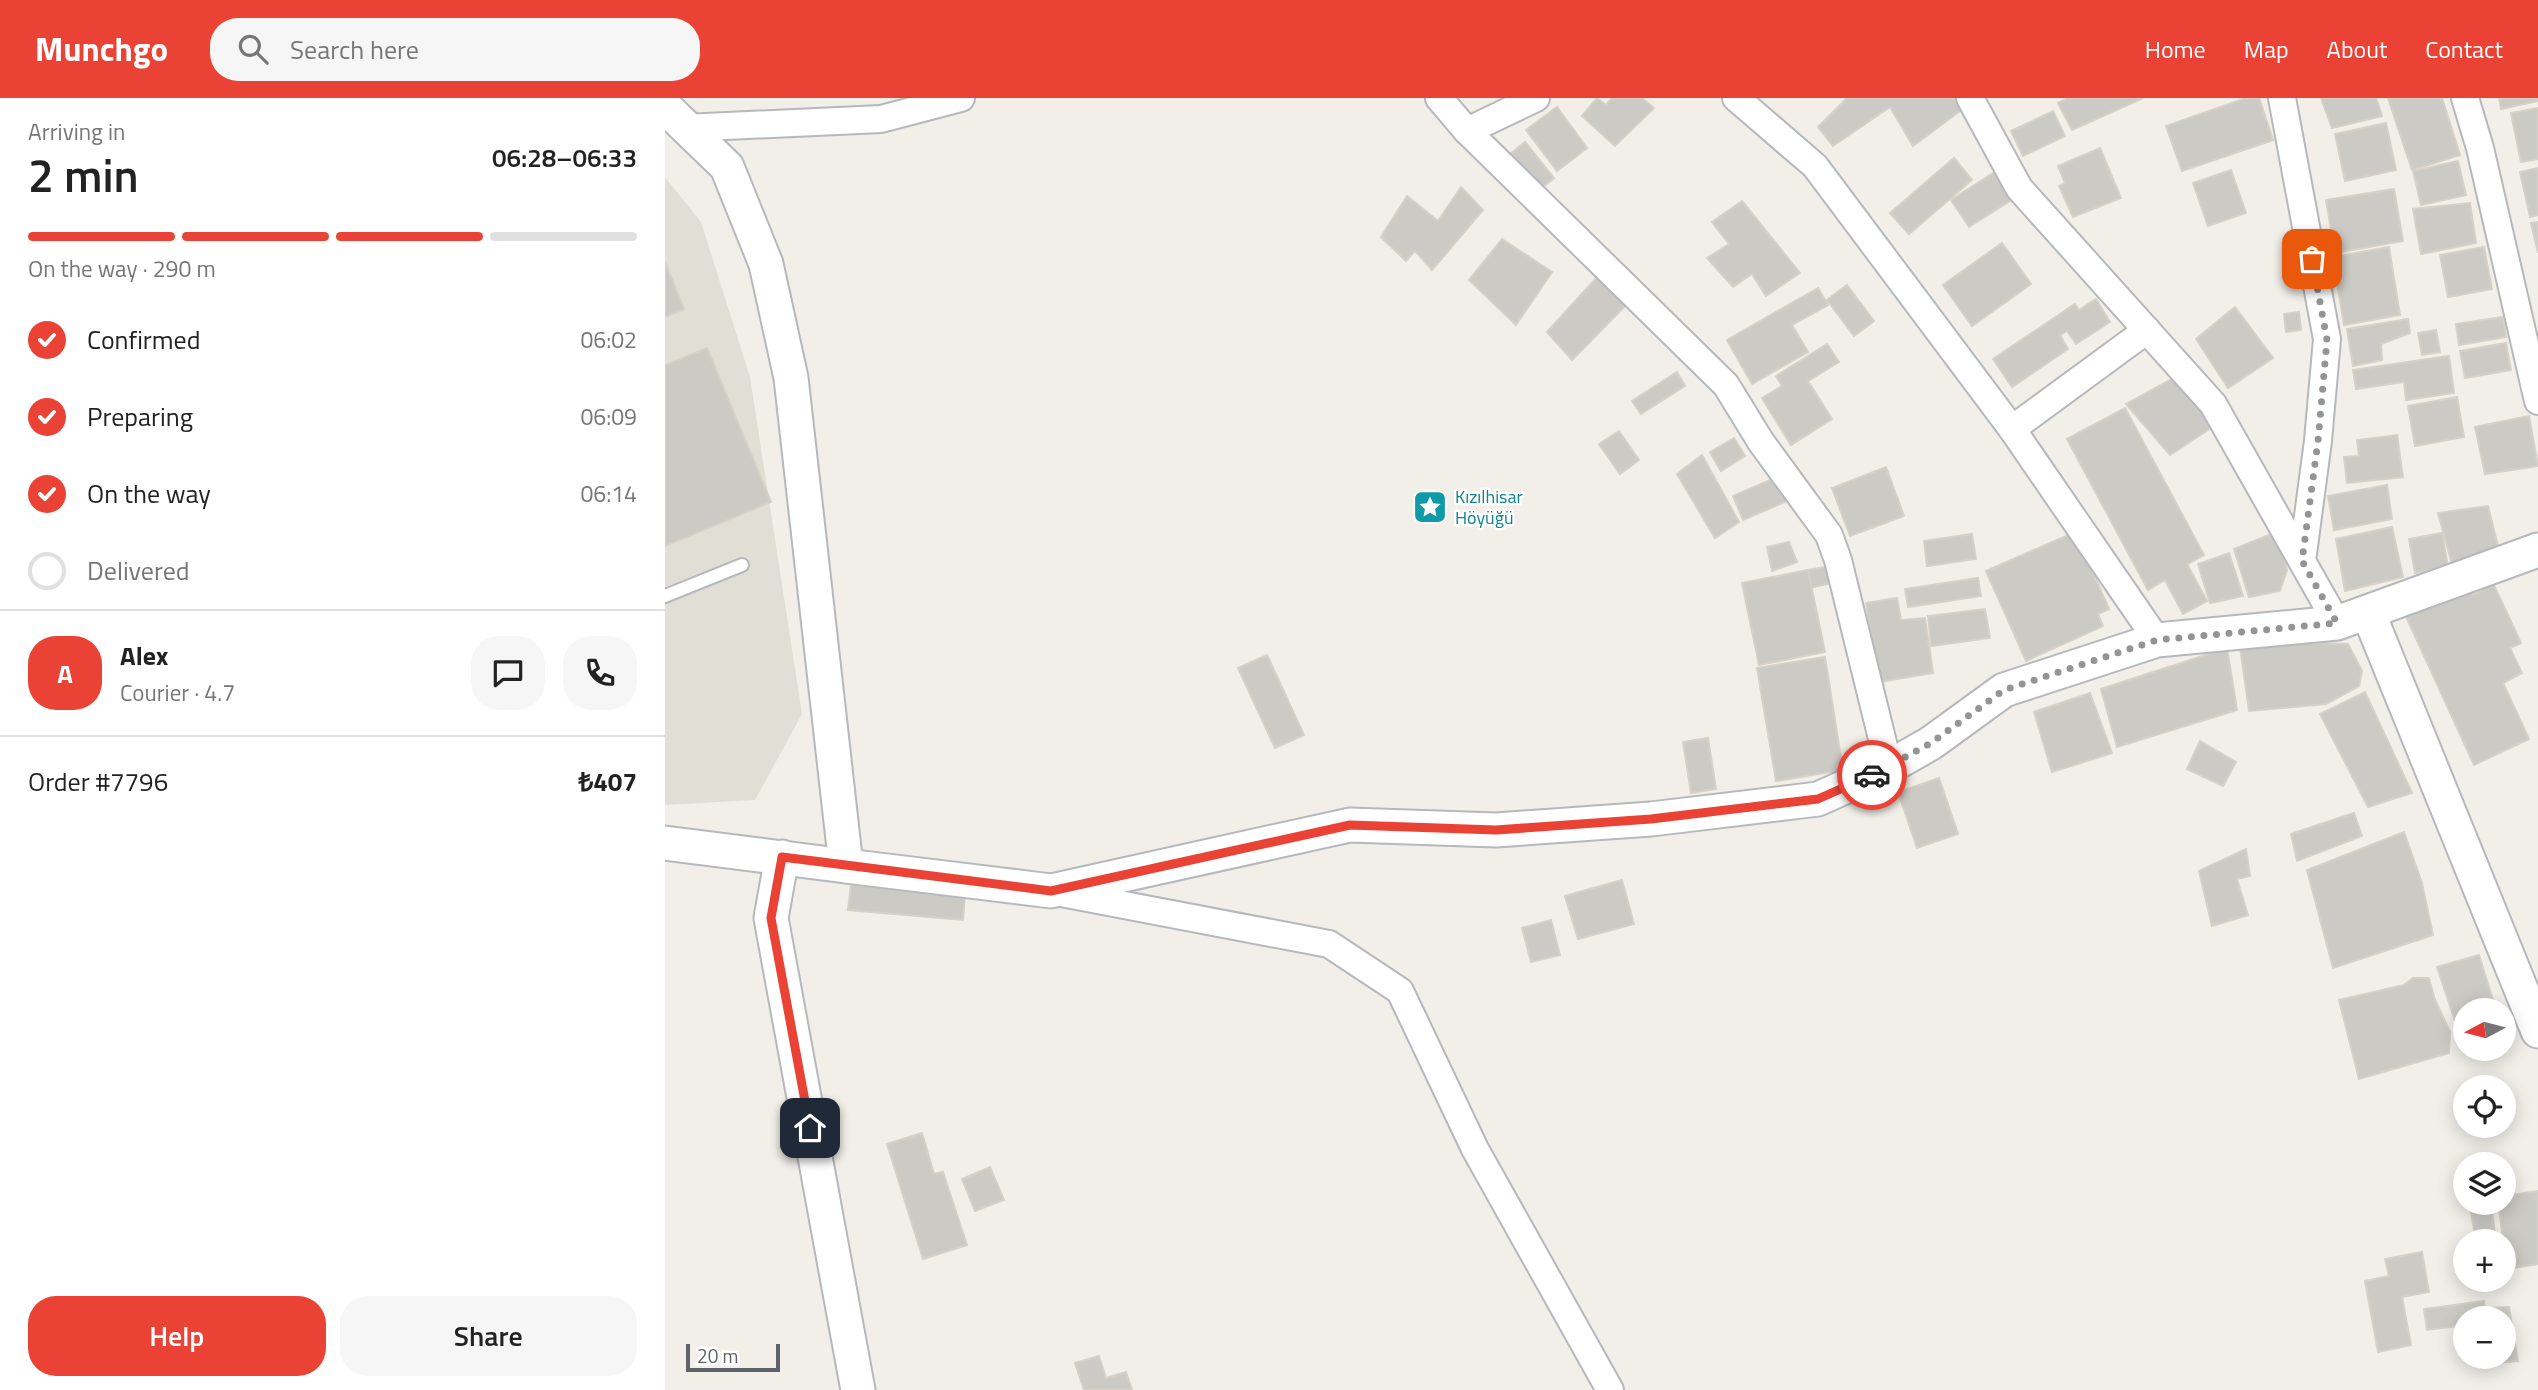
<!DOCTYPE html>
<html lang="en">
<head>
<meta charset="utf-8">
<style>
  body { margin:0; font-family:"Titillium Web",sans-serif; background:#f6f6f6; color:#222; height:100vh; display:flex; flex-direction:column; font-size:26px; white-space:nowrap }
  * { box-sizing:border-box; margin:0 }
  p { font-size:23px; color:#767676 }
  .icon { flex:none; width:38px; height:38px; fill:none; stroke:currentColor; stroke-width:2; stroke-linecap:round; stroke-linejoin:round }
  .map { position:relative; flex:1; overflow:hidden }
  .side { display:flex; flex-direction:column; background:#fff; width:665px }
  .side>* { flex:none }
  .needle { width:46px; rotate:263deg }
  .tools { position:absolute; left:1788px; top:900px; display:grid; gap:14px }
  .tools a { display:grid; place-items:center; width:63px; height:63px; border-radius:50%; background:#fff; box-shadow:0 4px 18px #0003; font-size:35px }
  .scale { position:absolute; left:21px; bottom:18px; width:94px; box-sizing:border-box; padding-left:7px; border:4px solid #5f6368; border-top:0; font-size:19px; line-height:24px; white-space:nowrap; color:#5f6368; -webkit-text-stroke:5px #fff; paint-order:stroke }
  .pin { position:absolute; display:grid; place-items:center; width:60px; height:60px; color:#fff; margin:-30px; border-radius:14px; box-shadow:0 4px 10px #0006 }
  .courier { position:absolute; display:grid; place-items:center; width:70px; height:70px; margin:-35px; border:5px solid #ea4335; border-radius:50%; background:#fff; color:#222; box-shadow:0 2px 9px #0007 }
  .summary em { font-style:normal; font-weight:600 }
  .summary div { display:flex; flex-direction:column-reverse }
  .summary { display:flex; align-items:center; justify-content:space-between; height:119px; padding:0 28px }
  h1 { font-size:46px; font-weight:600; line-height:52px }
  .bar { display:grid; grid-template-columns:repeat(4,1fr); gap:10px 7px; align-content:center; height:84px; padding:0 28px }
  .bar i { height:9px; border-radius:5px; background:#e0e0e0 }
  .bar .current { background:#ea4335 }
  .bar p { grid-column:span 4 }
  .line { display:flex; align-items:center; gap:18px; padding:0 28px; border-top:2px solid #e0e0e0 }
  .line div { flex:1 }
  .round { display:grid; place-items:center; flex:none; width:74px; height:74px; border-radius:28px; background:#f6f6f6 }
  ol { padding:0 28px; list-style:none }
  li { display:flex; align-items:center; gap:21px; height:77px }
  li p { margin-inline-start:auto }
  li .icon { padding:7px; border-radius:50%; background:#ea4335; color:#fff; stroke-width:4 }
  li:last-child { color:#767676 }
  li i { width:38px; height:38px; border:4px solid #e0e0e0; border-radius:50% }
  .primary-button { display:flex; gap:14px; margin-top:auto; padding:14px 28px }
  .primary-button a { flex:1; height:80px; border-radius:28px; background:#ea4335; color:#fff; font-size:28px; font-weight:600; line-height:80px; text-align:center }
  .primary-button a+a { background:#f6f6f6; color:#222 }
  header { display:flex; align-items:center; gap:42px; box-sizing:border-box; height:98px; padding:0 35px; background:#ea4335; color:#fff }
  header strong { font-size:33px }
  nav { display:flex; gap:38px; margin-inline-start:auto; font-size:24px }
  .search { width:490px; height:63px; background:#f6f6f6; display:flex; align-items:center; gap:18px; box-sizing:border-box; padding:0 24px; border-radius:28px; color:#767676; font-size:26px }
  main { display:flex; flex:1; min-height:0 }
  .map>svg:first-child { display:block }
  .education { fill:#e1ded6 }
  .building { fill:#cccac5; stroke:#d6d1c6; stroke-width:2 }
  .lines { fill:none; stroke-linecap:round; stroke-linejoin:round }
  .service-casing { stroke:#b5b8bc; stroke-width:16 }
  .minor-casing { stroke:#b5b8bc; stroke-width:30 }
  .tertiary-casing { stroke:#b5b8bc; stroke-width:37 }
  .service { stroke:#fff; stroke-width:12 }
  .minor { stroke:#fff; stroke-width:26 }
  .tertiary { stroke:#fff; stroke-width:33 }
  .done { stroke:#929495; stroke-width:7; stroke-dasharray:0 12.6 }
  .route { stroke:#ea4335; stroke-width:9 }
  .labels { text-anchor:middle; stroke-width:5; stroke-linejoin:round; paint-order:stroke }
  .culture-label { font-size:18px; fill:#0d838f; stroke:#fff; text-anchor:start }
</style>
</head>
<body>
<header>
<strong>Munchgo</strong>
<div class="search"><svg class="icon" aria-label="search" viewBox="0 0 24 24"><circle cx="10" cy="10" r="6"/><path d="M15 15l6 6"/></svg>Search here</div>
<nav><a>Home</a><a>Map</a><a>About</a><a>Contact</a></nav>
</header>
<main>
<section class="side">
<div class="summary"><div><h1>2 min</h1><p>Arriving in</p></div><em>06:28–06:33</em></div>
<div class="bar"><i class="current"></i><i class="current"></i><i class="current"></i><i></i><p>On the way · 290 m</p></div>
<ol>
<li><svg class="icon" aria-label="check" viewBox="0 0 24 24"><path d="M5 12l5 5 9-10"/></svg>Confirmed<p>06:02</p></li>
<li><svg class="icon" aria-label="check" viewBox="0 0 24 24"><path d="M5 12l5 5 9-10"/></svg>Preparing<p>06:09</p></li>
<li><svg class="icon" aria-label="check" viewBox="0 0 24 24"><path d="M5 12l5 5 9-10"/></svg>On the way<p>06:14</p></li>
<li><i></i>Delivered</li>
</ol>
<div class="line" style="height:126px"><b class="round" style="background:#ea4335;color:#fff">A</b><div><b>Alex</b><p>Courier · 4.7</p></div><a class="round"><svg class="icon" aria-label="chat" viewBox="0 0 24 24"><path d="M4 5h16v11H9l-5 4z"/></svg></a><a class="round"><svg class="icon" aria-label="phone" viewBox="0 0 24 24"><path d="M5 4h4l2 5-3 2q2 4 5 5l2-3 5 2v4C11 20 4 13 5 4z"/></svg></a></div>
<div class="line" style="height:91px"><div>Order #7796</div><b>₺407</b></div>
<div class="primary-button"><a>Help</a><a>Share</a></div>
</section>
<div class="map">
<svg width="1873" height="1292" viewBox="0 0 1873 1292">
  <rect width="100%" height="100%" fill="#f1efe8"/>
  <path class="education" d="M 0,79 L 36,124 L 85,279 L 137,616 L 90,702 L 0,707 Z"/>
  <g class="building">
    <path d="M 932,0 L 941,7 L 947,0 L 977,0 L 989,10 L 950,48 L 917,18 Z"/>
    <path d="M 1182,0 L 1294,0 L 1299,10 L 1248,48 L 1225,9 L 1168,48 L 1153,29 Z"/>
    <path d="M 1404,0 L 1478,0 L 1407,32 L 1393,5 Z"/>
    <path d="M 1581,0 L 1594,0 L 1608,42 L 1517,73 L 1501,28 Z"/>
    <path d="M 1656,0 L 1711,0 L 1717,18 L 1667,30 Z"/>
    <path d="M 1723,0 L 1777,0 L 1795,57 L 1747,72 Z"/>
    <path d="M 1834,0 L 1873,0 L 1873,3 L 1836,11 Z"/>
    <path d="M 892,9 L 922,50 L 892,73 L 861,32 Z"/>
    <path d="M 1873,10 L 1873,61 L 1856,64 L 1846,15 Z"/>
    <path d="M 1388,13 L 1400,38 L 1358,58 L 1346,33 Z"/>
    <path d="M 1721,25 L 1731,72 L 1680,83 L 1670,36 Z"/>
    <path d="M 860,44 L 889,80 L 874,92 L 844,57 Z"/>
    <path d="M 1435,50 L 1456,100 L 1408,119 L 1394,88 L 1400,85 L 1393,68 Z"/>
    <path d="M 1289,60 L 1307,82 L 1244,136 L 1225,115 Z"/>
    <path d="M 1793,63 L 1801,97 L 1756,107 L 1748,73 Z"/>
    <path d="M 1336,70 L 1353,98 L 1304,129 L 1286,102 Z"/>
    <path d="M 1873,70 L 1873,117 L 1865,119 L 1855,74 Z"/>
    <path d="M 1566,72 L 1581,115 L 1543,128 L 1528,85 Z"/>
    <path d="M 796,89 L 818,112 L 767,172 L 750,153 L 741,163 L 716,139 L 742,98 L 773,123 Z"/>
    <path d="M 1729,91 L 1738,143 L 1670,155 L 1661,102 Z"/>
    <path d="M 1077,103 L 1135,175 L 1101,198 L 1087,176 L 1068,189 L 1042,160 L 1064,146 L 1047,124 Z"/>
    <path d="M 1805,105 L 1811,145 L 1756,156 L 1748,111 Z"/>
    <path d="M 1873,124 L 1873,155 L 1866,125 Z"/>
    <path d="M 837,141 L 887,174 L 851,227 L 804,182 Z"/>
    <path d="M 1337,145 L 1366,186 L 1307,228 L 1278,187 Z"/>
    <path d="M 1724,149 L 1735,217 L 1679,227 L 1668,159 Z"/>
    <path d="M 1819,149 L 1827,191 L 1783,199 L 1775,157 Z"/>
    <path d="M 0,164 L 19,211 L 0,219 Z"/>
    <path d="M 934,177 L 963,205 L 907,262 L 882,234 Z"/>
    <path d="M 1182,187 L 1209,223 L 1189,238 L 1162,202 Z"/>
    <path d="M 1153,190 L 1163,207 L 1127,227 L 1143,254 L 1087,286 L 1062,242 Z"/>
    <path d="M 1431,201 L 1445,224 L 1411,246 L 1402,233 L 1395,237 L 1403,251 L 1347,289 L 1328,261 L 1410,206 L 1414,212 Z"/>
    <path d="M 1570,209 L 1608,260 L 1563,290 L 1531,241 Z"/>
    <path d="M 1634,214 L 1636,232 L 1621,234 L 1619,216 Z"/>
    <path d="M 1838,219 L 1841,239 L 1794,247 L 1791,226 Z"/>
    <path d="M 1743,221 L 1745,235 L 1716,246 L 1717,262 L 1688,268 L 1682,231 Z"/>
    <path d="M 1771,232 L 1775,254 L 1757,257 L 1753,235 Z"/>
    <path d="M 1841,245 L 1846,272 L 1800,280 L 1795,253 Z"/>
    <path d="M 1162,246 L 1174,264 L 1143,283 L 1167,321 L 1126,347 L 1097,300 L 1117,288 L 1111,278 Z"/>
    <path d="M 42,250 L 106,404 L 0,448 L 0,267 Z"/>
    <path d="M 1784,258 L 1789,295 L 1741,302 L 1739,284 L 1691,291 L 1688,272 Z"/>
    <path d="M 1012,274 L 1020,288 L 976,316 L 967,303 Z"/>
    <path d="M 1512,278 L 1549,328 L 1505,357 L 1461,306 Z"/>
    <path d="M 1792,299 L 1799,339 L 1750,348 L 1743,308 Z"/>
    <path d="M 1460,310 L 1539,457 L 1522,466 L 1542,503 L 1518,516 L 1500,482 L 1483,492 L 1402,341 Z"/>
    <path d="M 1864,318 L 1873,368 L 1820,376 L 1810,329 Z"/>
    <path d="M 954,333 L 974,362 L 955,376 L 934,346 Z"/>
    <path d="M 1732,337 L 1738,379 L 1682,385 L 1679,359 L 1694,358 L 1692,342 Z"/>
    <path d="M 1069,340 L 1080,358 L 1056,373 L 1045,354 Z"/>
    <path d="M 1037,357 L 1074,424 L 1050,440 L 1012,376 Z"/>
    <path d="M 1221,369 L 1239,418 L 1185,438 L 1167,390 Z"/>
    <path d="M 1112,379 L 1122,403 L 1078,422 L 1068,398 Z"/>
    <path d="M 1722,387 L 1727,421 L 1669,432 L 1663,398 Z"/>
    <path d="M 1823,408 L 1834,452 L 1787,466 L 1773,415 Z"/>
    <path d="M 1727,429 L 1738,479 L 1680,493 L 1671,441 Z"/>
    <path d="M 1410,434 L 1444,511 L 1433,516 L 1438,528 L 1361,563 L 1321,473 Z"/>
    <path d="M 1611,434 L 1622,472 L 1615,493 L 1584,499 L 1569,451 Z"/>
    <path d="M 1777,435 L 1783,469 L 1750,475 L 1744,441 Z"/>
    <path d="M 1307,436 L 1311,461 L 1262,468 L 1259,443 Z"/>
    <path d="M 1124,444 L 1132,464 L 1107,473 L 1102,449 Z"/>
    <path d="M 1564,455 L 1578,498 L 1545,505 L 1533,466 Z"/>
    <path d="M 1161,469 L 1162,473 L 1169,473 L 1170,484 L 1145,490 L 1142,472 Z"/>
    <path d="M 1143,472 L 1160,554 L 1094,567 L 1077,485 Z"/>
    <path d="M 1313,480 L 1316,498 L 1243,509 L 1240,491 Z"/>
    <path d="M 1801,483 L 1808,497 L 1829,487 L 1856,545 L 1845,550 L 1857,575 L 1838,585 L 1864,641 L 1809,667 L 1738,512 Z"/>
    <path d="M 1232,500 L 1236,522 L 1260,520 L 1268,575 L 1214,584 L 1201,505 Z"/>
    <path d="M 1320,511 L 1325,540 L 1266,548 L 1263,518 Z"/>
    <path d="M 1574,542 L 1683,546 L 1697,573 L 1694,588 L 1661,606 L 1584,613 Z"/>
    <path d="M 1562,550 L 1572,612 L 1452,649 L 1436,591 Z"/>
    <path d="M 602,557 L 639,637 L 610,650 L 573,570 Z"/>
    <path d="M 1160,559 L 1178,672 L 1111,683 L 1092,570 Z"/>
    <path d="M 1700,594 L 1747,695 L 1703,709 L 1655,616 Z"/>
    <path d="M 1425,595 L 1447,655 L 1387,674 L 1369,614 Z"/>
    <path d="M 1043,640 L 1051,691 L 1026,695 L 1018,644 Z"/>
    <path d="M 1535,643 L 1571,664 L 1558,688 L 1522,671 Z"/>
    <path d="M 1274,680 L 1293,736 L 1252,750 L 1233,694 Z"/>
    <path d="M 1689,715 L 1697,738 L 1632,763 L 1626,736 Z"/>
    <path d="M 1739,734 L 1757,785 L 1768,837 L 1668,870 L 1642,772 Z"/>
    <path d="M 1581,751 L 1585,778 L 1572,781 L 1583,817 L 1547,828 L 1534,773 Z"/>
    <path d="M 957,782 L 969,826 L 913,841 L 900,798 Z"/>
    <path d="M 186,787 L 300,796 L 298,822 L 183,812 Z"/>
    <path d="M 886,822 L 895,857 L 866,864 L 857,830 Z"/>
    <path d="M 1814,857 L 1831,912 L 1801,912 L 1801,950 L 1810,950 L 1800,953 L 1772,869 Z"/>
    <path d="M 1748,880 L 1764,880 L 1769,899 L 1785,934 L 1784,955 L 1694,981 L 1674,902 L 1739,887 Z"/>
    <path d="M 257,1035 L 269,1076 L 278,1074 L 302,1147 L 258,1161 L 222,1046 Z"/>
    <path d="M 325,1069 L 339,1102 L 310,1113 L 297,1081 Z"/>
    <path d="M 1873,1093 L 1873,1166 L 1842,1171 L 1833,1104 L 1839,1104 L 1839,1098 Z"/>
    <path d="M 1826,1106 L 1831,1143 L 1811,1143 L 1805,1109 Z"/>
    <path d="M 1757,1154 L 1764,1194 L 1737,1199 L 1746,1247 L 1713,1254 L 1700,1183 L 1724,1178 L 1720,1161 Z"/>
    <path d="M 1817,1181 L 1837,1181 L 1837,1185 L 1818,1188 Z"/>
    <path d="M 1819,1203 L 1821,1220 L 1801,1220 L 1801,1227 L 1762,1232 L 1759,1211 Z"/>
    <path d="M 1844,1209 L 1853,1263 L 1831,1265 L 1830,1258 L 1839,1258 L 1839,1220 L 1826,1220 L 1825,1210 Z"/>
    <path d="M 434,1258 L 441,1280 L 461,1274 L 467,1292 L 419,1292 L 410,1265 Z"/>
  </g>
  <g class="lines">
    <g class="service-casing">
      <path id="service" d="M 0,498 L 77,467"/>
    </g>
    <g class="minor-casing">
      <g id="minor">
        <path d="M 774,0 L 802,33 L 1061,287 L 1096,344 L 1164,437 L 1173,462 L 1224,669"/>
        <path d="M 1071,0 L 1150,68 L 1347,331 L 1492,542"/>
        <path d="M 1305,0 L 1354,90 L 1548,306 L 1672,525"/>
        <path d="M 1617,0 L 1662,241 L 1653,343 L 1637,463"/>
        <path d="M 1800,0 L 1815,50 L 1873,303"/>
        <path d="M 19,30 L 216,21 L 296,0"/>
        <path d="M 802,33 L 871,0"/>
        <path d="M 1347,331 L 1482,232"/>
        <path d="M 391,794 L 664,846 L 735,893 L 810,1051 L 945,1292"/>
      </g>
    </g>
    <g class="tertiary-casing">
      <g id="tertiary">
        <path d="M 0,9 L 62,69 L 101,166 L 126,280 L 181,768 L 0,745"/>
        <path d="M 1703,514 L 1873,933"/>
        <path d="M 117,759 L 106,820 L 193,1292"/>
        <path d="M 181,768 L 386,793 L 685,727 L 831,732 L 986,721 L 1153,701 L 1224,669 L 1266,645 L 1339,592 L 1492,542 L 1672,525 L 1873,452"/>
      </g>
    </g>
    <use href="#service" class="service"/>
    <use href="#minor" class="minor"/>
    <use href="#tertiary" class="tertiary"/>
  </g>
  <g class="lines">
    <path class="done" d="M 1207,677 L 1266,645 L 1339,592 L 1492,542 L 1672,525 L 1637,463 L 1653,343 L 1662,242 L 1647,161"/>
    <path class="route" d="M 145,1030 L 106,820 L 117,759 L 386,793 L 685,727 L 831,732 L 986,721 L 1153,701 L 1207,677"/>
  </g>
  <defs>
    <g id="sight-square" transform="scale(1.75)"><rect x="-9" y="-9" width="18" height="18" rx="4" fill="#0f9aa8" stroke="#fff"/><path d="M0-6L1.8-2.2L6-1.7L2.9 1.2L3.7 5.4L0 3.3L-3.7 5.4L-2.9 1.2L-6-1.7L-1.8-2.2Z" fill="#fff"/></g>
  </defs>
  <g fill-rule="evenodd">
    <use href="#sight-square" x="765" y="409"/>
  </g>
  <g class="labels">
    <g class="culture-label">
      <text x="790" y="405">Kızılhisar<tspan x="790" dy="21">Höyüğü</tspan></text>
    </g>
  </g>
</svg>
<div class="tools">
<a><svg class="needle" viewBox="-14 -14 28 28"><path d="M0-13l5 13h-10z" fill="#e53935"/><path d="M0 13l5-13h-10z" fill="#767676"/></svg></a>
<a><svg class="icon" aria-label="locate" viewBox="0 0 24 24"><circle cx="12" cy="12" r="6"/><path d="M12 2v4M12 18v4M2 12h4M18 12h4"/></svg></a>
<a><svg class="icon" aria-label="layers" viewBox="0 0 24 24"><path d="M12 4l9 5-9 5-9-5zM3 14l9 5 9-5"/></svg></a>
<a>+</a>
<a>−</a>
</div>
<div class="scale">20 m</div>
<div class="pin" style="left:1647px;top:161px;background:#ea580c"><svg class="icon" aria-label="bag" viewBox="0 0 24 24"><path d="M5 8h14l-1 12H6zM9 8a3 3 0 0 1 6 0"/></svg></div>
<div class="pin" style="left:145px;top:1030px;background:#1f2937"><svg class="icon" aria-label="home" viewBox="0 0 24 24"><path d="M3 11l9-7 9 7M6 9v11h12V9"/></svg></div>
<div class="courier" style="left:1207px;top:677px"><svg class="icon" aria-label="car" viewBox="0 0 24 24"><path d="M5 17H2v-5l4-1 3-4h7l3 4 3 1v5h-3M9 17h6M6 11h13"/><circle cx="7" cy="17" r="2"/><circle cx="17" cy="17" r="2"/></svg></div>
</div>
</main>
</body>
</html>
